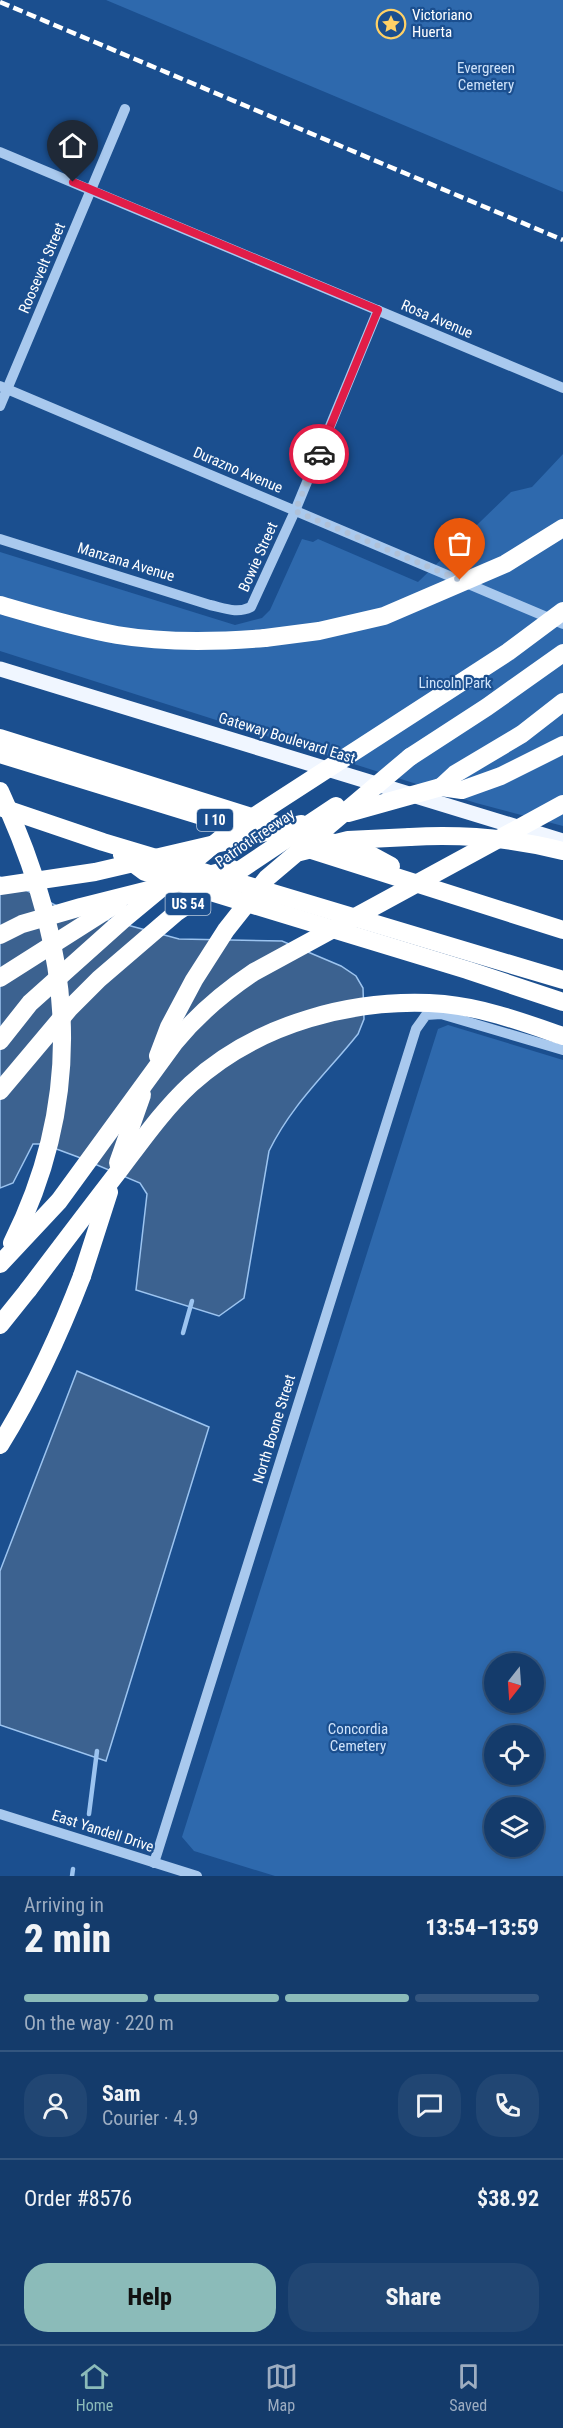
<!DOCTYPE html>
<html lang="en">
<head>
<meta charset="utf-8">
<style>
  body { margin:0; font-family:"Roboto Condensed",sans-serif; background:#214673; color:#f1f3f6; height:100vh; display:flex; flex-direction:column; font-size:22px; white-space:nowrap }
  * { box-sizing:border-box; margin:0 }
  p { font-size:20px; color:#9dadc1 }
  .icon { flex:none; width:33px; height:33px; fill:none; stroke:currentColor; stroke-width:2; stroke-linecap:round; stroke-linejoin:round }
  .map { position:relative; height:1876px; overflow:hidden }
  .panel { display:flex; flex-direction:column; background:#143b6b; flex:1 }
  .panel>* { flex:none }
  .needle { width:39px; rotate:197deg }
  .buttons { position:absolute; left:484px; top:1653px; display:grid; gap:12px }
  .buttons a { display:grid; place-items:center; width:60px; height:60px; border-radius:50%; background:#143b6b; box-shadow:0 3px 9px #0003,0 0 0 2px #33557e; font-size:30px }
  .pin { position:absolute; display:grid; place-items:center; width:51px; height:51px; color:#fff; margin:-62px -26px; border-radius:50% 50% 50% 0; rotate:-45deg; box-shadow:0 0 6px #0007 }
  .pin .icon { rotate:45deg }
  .courier { position:absolute; display:grid; place-items:center; width:60px; height:60px; margin:-30px; border:4px solid #e11d48; border-radius:50%; background:#fff; color:#222; box-shadow:0 2px 8px #0007 }
  .head em { font-style:normal; font-weight:800 }
  .head div { display:flex; flex-direction:column-reverse }
  .head { display:flex; align-items:center; justify-content:space-between; height:102px; padding:0 24px }
  h1 { font-size:39px; font-weight:800; line-height:45px }
  .bar { display:grid; grid-template-columns:repeat(4,1fr); gap:9px 6px; align-content:center; height:72px; padding:0 24px }
  .bar i { height:8px; border-radius:4px; background:#33557e }
  .bar .active { background:#8bbbb9 }
  .bar p { grid-column:span 4 }
  .line { display:flex; align-items:center; gap:15px; padding:0 24px; border-top:2px solid #33557e }
  .line div { flex:1 }
  .round { display:grid; place-items:center; flex:none; width:63px; height:63px; border-radius:24px; background:#214673 }
  .action { display:flex; gap:12px; margin-top:auto; padding:12px 24px }
  .action a { flex:1; height:69px; border-radius:24px; background:#8bbbb9; color:#111; font-size:24px; font-weight:800; line-height:69px; text-align:center }
  .action a+a { background:#214673; color:#f1f3f6 }
  .menu { display:flex; justify-content:space-around; align-items:center; height:84px; border-top:2px solid #33557e; background:#143b6b; font-size:16px; color:#9dadc1 }
  .menu a { display:grid; justify-items:center; gap:3px }
  .menu .active { color:#8bbbb9 }
  .map>svg:first-child { display:block }
  .green { fill:#2e69ad; fill-rule:evenodd }
  .water { fill:#3c6290; stroke:#9cc4f0; stroke-width:1.5 }
  .lines { fill:none; stroke-linecap:round; stroke-linejoin:round }
  .stream { stroke:#9cc4f0; stroke-width:4.5 }
  .minor { stroke:#a9c9ee; stroke-width:10 }
  .major { stroke:#f0f6ff; stroke-width:15 }
  .highway { stroke:#fff; stroke-width:18 }
  .rail { stroke:#fff; stroke-width:4.5; stroke-dasharray:10 4.5; stroke-linecap:butt }
  .highway-bridge { stroke:#fff; stroke-width:18 }
  .done { stroke:#afc1d8; stroke-width:6; stroke-dasharray:0 10.8 }
  .route { stroke:#e11d48; stroke-width:8 }
  .labels { text-anchor:middle; stroke-width:4.5; stroke-linejoin:round; paint-order:stroke }
  .shield { fill:#1b4f8f; stroke:#bbcadd; stroke-width:1.5 }
  .shield-label { font-size:14px; font-weight:bold; fill:#fff }
  .poi-label { font-size:15px; fill:#fff; stroke:#1b4f8f; text-anchor:start }
  .park-label { font-size:15px; fill:#cfe3fa; stroke:#1b4f8f }
  .street-label { font-size:15px; fill:#fff; stroke:#1b4f8f }
</style>
</head>
<body>
<div class="map">
<svg width="563" height="1876" viewBox="0 0 563 1876">
  <rect width="100%" height="100%" fill="#1b4f8f"/>
  <g class="green">
    <path d="M 106,0 L 563,0 L 563,192 Z"/>
    <path d="M 563,454 L 563,826 L 476,803 L 0,651 L 0,552 L 235,625 L 262,618 L 270,610 L 302,539 L 313,542 L 318,539 L 418,582 L 511,492 L 532,487 Z"/>
    <path d="M 448,1025 L 563,1060 L 563,1876 L 275,1876 L 194,1851 L 182,1837 L 438,1029 ZM 495,1664 L 534,1664 L 534,1702 L 495,1702 ZM 495,1736 L 534,1736 L 534,1774 L 495,1774 ZM 495,1808 L 534,1808 L 534,1846 L 495,1846 Z"/>
  </g>
  <g class="water">
    <path d="M 0,877 L 57,906 L 179,939 L 282,941 L 341,966 L 356,976 L 363,988 L 364,1019 L 358,1034 C 326,1074 292,1104 269,1151 L 244,1298 L 219,1316 L 136,1290 L 147,1194 L 140,1183 L 78,1157 L 43,1144 L 33,1144 L 13,1183 L 0,1188 Z"/>
    <path d="M 77,1371 L 209,1427 L 106,1761 L 0,1725 L 0,1571 Z"/>
  </g>
  <g class="lines">
    <g class="stream">
      <path d="M 183,1333 L 192,1301"/>
      <path d="M 89,1814 L 97,1751"/>
      <path d="M 72,1876 L 73,1869"/>
    </g>
    <g class="minor">
      <path d="M 0,152 L 563,388"/>
      <path d="M 0,386 L 563,624"/>
      <path d="M 0,406 L 125,109"/>
      <path d="M 0,539 L 210,605 C 224,608 237,614 251,607 L 295,511 L 378,310"/>
      <path d="M 0,1814 L 197,1876"/>
      <path d="M 154,1863 L 416,1029 L 426,1015 L 441,1014 L 563,1050"/>
    </g>
    <path class="major" d="M 0,669 L 563,841"/>
    <g class="highway">
      <path d="M 0,605 C 38,616 77,628 117,635 C 165,643 215,642 265,638"/>
      <path d="M 0,738 L 290,829"/>
      <path d="M 0,754 L 250,831"/>
      <path d="M 410,757 L 487,707 L 563,653"/>
      <path d="M 441,787 L 455,774 L 522,734 L 563,702"/>
      <path d="M 441,787 L 462,790 L 501,776 L 563,745"/>
      <path d="M 0,807 L 103,842 L 563,980"/>
      <path d="M 410,837 C 462,834 513,838 563,851"/>
      <path d="M 331,842 L 367,853 L 391,866"/>
      <path d="M 305,848 L 563,930"/>
      <path d="M 122,855 L 145,872 L 467,970 L 563,1002"/>
      <path d="M 0,1325 L 28,1290"/>
      <path d="M 0,1445 C 34,1390 59,1336 82,1276"/>
    </g>
    <path class="rail" d="M 0,2 L 563,240"/>
    <g class="highway-bridge">
      <path d="M 265,638 L 319,631 L 384,616 L 505,564 L 563,528"/>
      <path d="M 0,791 C 71,943 89,1089 12,1243"/>
      <path d="M 348,813 L 441,787"/>
      <path d="M 300,852 L 348,840 L 410,837"/>
      <path d="M 0,886 L 95,872 L 301,824"/>
      <path d="M 0,935 L 22,924 L 81,907 L 232,869"/>
      <path d="M 0,978 L 118,903"/>
      <path d="M 0,1041 L 30,1003 L 125,918 L 224,836 L 508,652 L 563,611"/>
      <path d="M 158,1056 L 169,1027 L 194,980 L 226,930 L 267,878 L 410,757"/>
      <path d="M 0,1091 L 69,1009 L 99,979 L 177,912 L 336,806"/>
      <path d="M 118,1163 L 142,1095"/>
      <path d="M 0,1264 L 59,1201 L 175,1042 C 198,1014 224,992 254,972 L 563,804"/>
      <path d="M 82,1276 L 109,1192"/>
      <path d="M 28,1290 C 59,1249 90,1208 121,1168 C 143,1139 164,1109 191,1084 C 258,1023 355,997 444,1004 C 485,1008 525,1023 563,1036"/>
    </g>
  </g>
  <g class="lines">
    <path class="done" d="M 319,454 L 295,511 L 460,580"/>
    <path class="route" d="M 73,182 L 378,310 L 319,454"/>
  </g>
  <defs>
    <g id="sight-ring" transform="scale(1.5)"><circle r="9.5" fill="#1b4f8f" stroke="#ffd166" stroke-width="1.5"/><path d="M0-6L1.8-2.2L6-1.7L2.9 1.2L3.7 5.4L0 3.3L-3.7 5.4L-2.9 1.2L-6-1.7L-1.8-2.2Z" fill="#ffd166"/></g>
  </defs>
  <g fill-rule="evenodd">
    <use href="#sight-ring" x="391" y="24"/>
  </g>
  <g class="labels">
    <g class="shield">
      <rect x="197" y="809" width="36" height="22" rx="4.5"/>
      <rect x="165.5" y="893" width="45" height="22" rx="4.5"/>
    </g>
    <g class="shield-label">
      <text x="215" y="825">I 10</text>
      <text x="188" y="909">US 54</text>
    </g>
    <g class="poi-label">
      <text x="412" y="20">Victoriano<tspan x="412" dy="17">Huerta</tspan></text>
    </g>
    <g class="park-label">
      <text x="486" y="73">Evergreen<tspan x="486" dy="17">Cemetery</tspan></text>
      <text x="455" y="688">Lincoln Park</text>
      <text x="358" y="1734">Concordia<tspan x="358" dy="17">Cemetery</tspan></text>
    </g>
    <g class="street-label">
      <text transform="translate(42 268) rotate(-67)" y="5">Roosevelt Street</text>
      <text transform="translate(437 319) rotate(23)" y="5">Rosa Avenue</text>
      <text transform="translate(238 470) rotate(23)" y="5">Durazno Avenue</text>
      <text transform="translate(258 557) rotate(-66)" y="5">Bowie Street</text>
      <text transform="translate(126 562) rotate(17)" y="5">Manzana Avenue</text>
      <text transform="translate(287 738) rotate(17)" y="5">Gateway Boulevard East</text>
      <text transform="translate(255 838) rotate(-34)" y="5">Patriot Freeway</text>
      <text transform="translate(274 1429) rotate(-73)" y="5">North Boone Street</text>
      <text transform="translate(103 1831) rotate(18)" y="5">East Yandell Drive</text>
    </g>
  </g>
</svg>
<div class="buttons">
<a><svg class="needle" viewBox="-14 -14 28 28"><path d="M0-13l5 13h-10z" fill="#e53935"/><path d="M0 13l5-13h-10z" fill="#9dadc1"/></svg></a>
<a><svg class="icon" aria-label="locate" viewBox="0 0 24 24"><circle cx="12" cy="12" r="6"/><path d="M12 2v4M12 18v4M2 12h4M18 12h4"/></svg></a>
<a><svg class="icon" aria-label="layers" viewBox="0 0 24 24"><path d="M12 4l9 5-9 5-9-5zM3 14l9 5 9-5"/></svg></a>
</div>
<div class="pin" style="left:460px;top:580px;background:#ea580c"><svg class="icon" aria-label="bag" viewBox="0 0 24 24"><path d="M5 8h14l-1 12H6zM9 8a3 3 0 0 1 6 0"/></svg></div>
<div class="pin" style="left:73px;top:182px;background:#1f2937"><svg class="icon" aria-label="home" viewBox="0 0 24 24"><path d="M3 11l9-7 9 7M6 9v11h12V9"/></svg></div>
<div class="courier" style="left:319px;top:454px"><svg class="icon" aria-label="car" viewBox="0 0 24 24"><path d="M5 17H2v-5l4-1 3-4h7l3 4 3 1v5h-3M9 17h6M6 11h13"/><circle cx="7" cy="17" r="2"/><circle cx="17" cy="17" r="2"/></svg></div>
</div>
<section class="panel">
<div class="head"><div><h1>2 min</h1><p>Arriving in</p></div><em>13:54–13:59</em></div>
<div class="bar"><i class="active"></i><i class="active"></i><i class="active"></i><i></i><p>On the way · 220 m</p></div>
<div class="line" style="height:108px"><a class="round"><svg class="icon" aria-label="person" viewBox="0 0 24 24"><circle cx="12" cy="8" r="4"/><path d="M4 21q1-7 8-7t8 7"/></svg></a><div><b>Sam</b><p>Courier · 4.9</p></div><a class="round"><svg class="icon" aria-label="chat" viewBox="0 0 24 24"><path d="M4 5h16v11H9l-5 4z"/></svg></a><a class="round"><svg class="icon" aria-label="phone" viewBox="0 0 24 24"><path d="M5 4h4l2 5-3 2q2 4 5 5l2-3 5 2v4C11 20 4 13 5 4z"/></svg></a></div>
<div class="line" style="height:78px"><div>Order #8576</div><b>$38.92</b></div>
<div class="action"><a>Help</a><a>Share</a></div>
</section>
<nav class="menu">
<a class="active"><svg class="icon" aria-label="home" viewBox="0 0 24 24"><path d="M3 11l9-7 9 7M6 9v11h12V9"/></svg>Home</a>
<a><svg class="icon" aria-label="map" viewBox="0 0 24 24"><path d="M3 6l6-2 6 2 6-2v14l-6 2-6-2-6 2zM9 4v14M15 6v14"/></svg>Map</a>
<a><svg class="icon" aria-label="saved" viewBox="0 0 24 24"><path d="M7 4h10v16l-5-4-5 4z"/></svg>Saved</a>
</nav>
</body>
</html>
